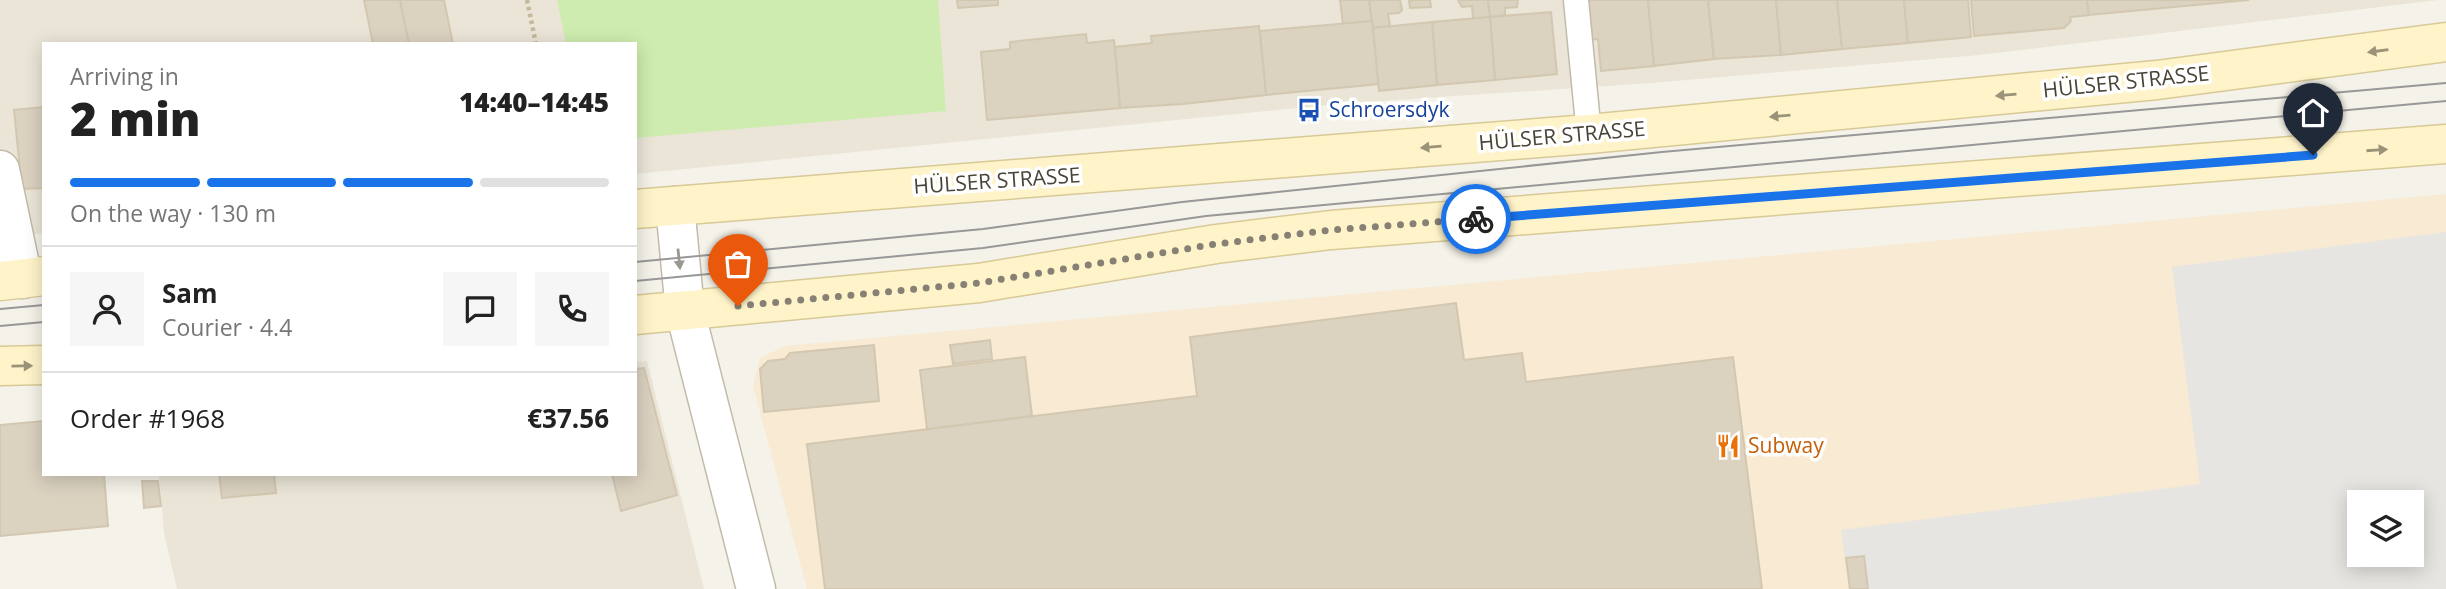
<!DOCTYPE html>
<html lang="en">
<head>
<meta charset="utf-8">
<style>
  body { margin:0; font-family:"Open Sans",sans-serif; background:#f6f6f6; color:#222; height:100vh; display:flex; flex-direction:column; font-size:26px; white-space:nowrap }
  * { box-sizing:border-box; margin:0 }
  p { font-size:23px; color:#767676 }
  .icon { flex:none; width:38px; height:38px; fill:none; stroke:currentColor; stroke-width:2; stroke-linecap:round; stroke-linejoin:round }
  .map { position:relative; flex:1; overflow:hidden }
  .drawer { position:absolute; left:42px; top:42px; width:595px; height:434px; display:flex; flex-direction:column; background:#fff; border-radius:0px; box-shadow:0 4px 18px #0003 }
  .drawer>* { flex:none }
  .fabs { position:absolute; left:2347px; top:490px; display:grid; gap:14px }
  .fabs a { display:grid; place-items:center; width:77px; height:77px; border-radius:0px; background:#fff; box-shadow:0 4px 18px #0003; font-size:35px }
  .pin { position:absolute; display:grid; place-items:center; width:60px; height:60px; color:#fff; margin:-72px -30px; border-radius:50% 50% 50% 0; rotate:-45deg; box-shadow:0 0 7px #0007 }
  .pin .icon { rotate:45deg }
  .courier { position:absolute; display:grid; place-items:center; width:70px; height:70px; margin:-35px; border:5px solid #1a73e8; border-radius:50%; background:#fff; color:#222; box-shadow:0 2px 9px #0007 }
  .summary em { font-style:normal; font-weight:800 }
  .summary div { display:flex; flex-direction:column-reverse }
  .summary { display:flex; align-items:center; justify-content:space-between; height:119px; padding:0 28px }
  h1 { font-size:46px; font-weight:800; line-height:52px }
  .bar { display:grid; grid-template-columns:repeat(4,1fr); gap:10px 7px; align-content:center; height:84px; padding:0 28px }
  .bar i { height:9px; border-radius:5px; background:#e0e0e0 }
  .bar .selected { background:#1a73e8 }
  .bar p { grid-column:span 4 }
  .line { display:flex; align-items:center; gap:18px; padding:0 28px; border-top:2px solid #e0e0e0 }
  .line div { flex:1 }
  .round { display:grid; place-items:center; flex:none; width:74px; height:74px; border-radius:0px; background:#f6f6f6 }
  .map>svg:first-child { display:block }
  .residential { fill:#eae5d7 }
  .commercial { fill:#f8ead3; fill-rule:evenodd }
  .green { fill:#ceecaf }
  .parking { fill:#e7e5e1; fill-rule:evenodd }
  .building { fill:#dbd2c0; stroke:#d3c7b0; stroke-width:2 }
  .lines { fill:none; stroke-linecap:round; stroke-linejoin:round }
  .lane-casing { stroke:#c2bbab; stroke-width:27 }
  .street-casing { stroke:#c2bbab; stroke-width:41 }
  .secondary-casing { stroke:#d9c996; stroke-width:41 }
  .path { stroke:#c5b89b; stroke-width:4.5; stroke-dasharray:3.5 3.5; stroke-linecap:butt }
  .lane { stroke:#fff; stroke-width:24 }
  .street { stroke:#fff; stroke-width:38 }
  .secondary { stroke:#fff4c9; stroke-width:38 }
  .tram { stroke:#989898; stroke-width:2 }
  .oneway { fill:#9b9379 }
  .oneway2 { fill:#9b9891 }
  .done { stroke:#868075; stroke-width:7; stroke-dasharray:0 12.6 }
  .route { stroke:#1a73e8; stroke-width:9 }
  .labels { text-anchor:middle; stroke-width:7; stroke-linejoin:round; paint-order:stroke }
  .street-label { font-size:21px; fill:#4a4337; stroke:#fff }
  .transit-label { font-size:21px; fill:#164399; stroke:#fff; text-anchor:start }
  .food-label { font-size:21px; fill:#c56008; stroke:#fff; text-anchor:start }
</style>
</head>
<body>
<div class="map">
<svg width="2446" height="589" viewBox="0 0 2446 589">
  <rect width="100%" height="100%" fill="#f5f2e9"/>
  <g class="residential">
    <path d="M 0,0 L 2438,0 L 1979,55 L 1651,83 L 1337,104 L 635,174 L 635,44 L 44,44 L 44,233 L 0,237 Z"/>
    <path d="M 647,361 L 704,589 L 177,589 L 164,533 L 159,474 L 635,474 L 635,362 Z"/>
  </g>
  <path class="commercial" d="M 2446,194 L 2446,589 L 807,589 L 753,386 L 760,358 L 785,346 ZM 2359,502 L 2412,502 L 2412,555 L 2359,555 Z"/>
  <path class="green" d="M 557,0 L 938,0 L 946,111 L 635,138 L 635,44 L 566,44 Z"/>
  <path class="parking" d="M 2446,232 L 2446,589 L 1849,589 L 1841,530 L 2200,484 L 2172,267 ZM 2359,502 L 2412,502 L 2412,555 L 2359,555 Z"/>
  <g class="building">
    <path d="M 364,0 L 400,0 L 409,44 L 373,44 Z"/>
    <path d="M 400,0 L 444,0 L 453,44 L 409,44 Z"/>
    <path d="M 957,0 L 998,0 L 998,5 L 958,8 Z"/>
    <path d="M 1340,0 L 1369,0 L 1372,21 L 1343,24 Z"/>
    <path d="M 1369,0 L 1400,0 L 1402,10 L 1399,13 L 1388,14 L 1390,26 L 1373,28 Z"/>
    <path d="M 1409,0 L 1430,0 L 1431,7 L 1410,8 Z"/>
    <path d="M 1458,0 L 1488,0 L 1490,17 L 1473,19 L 1472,6 L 1462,7 Z"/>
    <path d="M 1488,0 L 1518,0 L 1517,7 L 1505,8 L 1505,15 L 1490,17 Z"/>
    <path d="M 1589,0 L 1648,0 L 1654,66 L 1601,71 L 1598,39 L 1589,40 L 1585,1 Z"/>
    <path d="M 1648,0 L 1708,0 L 1714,59 L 1654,66 Z"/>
    <path d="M 1708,0 L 1776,0 L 1781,55 L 1714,59 Z"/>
    <path d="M 1776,0 L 1837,0 L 1842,49 L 1781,55 Z"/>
    <path d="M 1837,0 L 1904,0 L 1908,43 L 1842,49 Z"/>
    <path d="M 1904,0 L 1968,0 L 1971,37 L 1908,43 Z"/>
    <path d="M 1971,0 L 2087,0 L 2089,15 L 2070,17 L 2071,21 L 2064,28 L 1974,36 Z"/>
    <path d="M 2087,0 L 2249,0 L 2089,15 Z"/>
    <path d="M 1551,12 L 1557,74 L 1495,80 L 1490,17 Z"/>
    <path d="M 1490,17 L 1495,80 L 1437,85 L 1432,22 Z"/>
    <path d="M 1372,21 L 1379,84 L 1266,95 L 1260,31 Z"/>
    <path d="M 1432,22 L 1437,85 L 1379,91 L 1373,28 Z"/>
    <path d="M 1259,26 L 1266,95 L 1183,104 L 1120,108 L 1115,47 L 1152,43 L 1151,36 Z"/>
    <path d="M 1086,34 L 1087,43 L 1114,40 L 1120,108 L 987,120 L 981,52 L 1010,49 L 1010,42 Z"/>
    <path d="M 44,107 L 44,188 L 22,189 L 14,110 Z"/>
    <path d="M 1456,303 L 1464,360 L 1522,353 L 1526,382 L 1733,357 L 1762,589 L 825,589 L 807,444 L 1197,396 L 1190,337 Z"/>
    <path d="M 990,340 L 992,359 L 953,364 L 950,345 Z"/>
    <path d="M 874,345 L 879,401 L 764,412 L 760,369 L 768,361 L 785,359 L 790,353 Z"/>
    <path d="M 1025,357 L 1032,416 L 927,429 L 920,370 Z"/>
    <path d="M 644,368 L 677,495 L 621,511 L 612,474 L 635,474 L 635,369 Z"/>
    <path d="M 44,421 L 44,474 L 104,474 L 108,526 L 0,536 L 0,425 Z"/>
    <path d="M 219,474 L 274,474 L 276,493 L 222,498 Z"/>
    <path d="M 142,481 L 158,481 L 161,506 L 144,508 Z"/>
    <path d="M 1864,556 L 1868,589 L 1850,589 L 1846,558 Z"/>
  </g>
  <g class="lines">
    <g class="lane-casing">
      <path id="lane" d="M 1576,0 L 1589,134"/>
    </g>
    <g class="street-casing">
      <g id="street">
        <path d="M 0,170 L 23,279"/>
        <path d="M 675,206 L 685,311 L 756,589"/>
      </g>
    </g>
    <g class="secondary-casing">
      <g id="secondary">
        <path d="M 635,209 L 1589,134 L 2157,80 L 2446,42"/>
        <path d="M 0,281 L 44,276"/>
        <path d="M 635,315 L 979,283 L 1216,244 L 1331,230 L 2446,144"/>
        <path d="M 0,366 L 44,365"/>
      </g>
    </g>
    <path class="path" d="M 527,0 L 536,44"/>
    <use href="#lane" class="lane"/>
    <use href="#street" class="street"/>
    <use href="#secondary" class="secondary"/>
    <g class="tram">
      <path d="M 635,262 L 983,229 L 1182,202 L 1662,152 L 2446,83"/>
      <path d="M 635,281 L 983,248 L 1206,216 L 2446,101"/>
      <path d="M 0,309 L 44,305"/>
      <path d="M 0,326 L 44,322"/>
    </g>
  </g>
  <defs><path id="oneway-solid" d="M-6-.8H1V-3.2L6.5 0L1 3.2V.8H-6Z" transform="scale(1.75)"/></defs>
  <g class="oneway">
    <use href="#oneway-solid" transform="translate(2378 51) rotate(172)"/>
    <use href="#oneway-solid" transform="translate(2006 95) rotate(175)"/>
    <use href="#oneway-solid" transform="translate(1780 116) rotate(175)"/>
    <use href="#oneway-solid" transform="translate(1431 147) rotate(175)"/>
    <use href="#oneway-solid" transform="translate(2377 150) rotate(-4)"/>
    <use href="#oneway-solid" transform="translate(22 366) rotate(-1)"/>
  </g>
  <use class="oneway2" href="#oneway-solid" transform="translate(679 259) rotate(84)"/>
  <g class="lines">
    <path class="done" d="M 738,306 L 979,283 L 1216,244 L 1331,230 L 1476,219"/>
    <path class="route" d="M 1476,219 L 2313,155"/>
  </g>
  <defs>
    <g id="bus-bare" transform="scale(1.89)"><path d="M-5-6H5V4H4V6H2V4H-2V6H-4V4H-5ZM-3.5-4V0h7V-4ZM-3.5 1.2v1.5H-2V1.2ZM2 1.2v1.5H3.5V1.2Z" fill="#1a4fb4" stroke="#fff" stroke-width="2.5" paint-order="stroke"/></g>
    <g id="restaurant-bare" transform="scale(1.89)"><path d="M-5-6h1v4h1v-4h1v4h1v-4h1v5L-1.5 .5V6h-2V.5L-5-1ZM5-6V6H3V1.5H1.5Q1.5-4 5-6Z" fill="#e8710a" stroke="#fff" stroke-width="2.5" paint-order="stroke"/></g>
  </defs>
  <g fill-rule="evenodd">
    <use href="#bus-bare" x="1309" y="110"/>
    <use href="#restaurant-bare" x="1728" y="446"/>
  </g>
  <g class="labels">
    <g class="street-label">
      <text transform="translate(2126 82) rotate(-6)" y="7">HÜLSER STRASSE</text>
      <text transform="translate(1562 136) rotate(-5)" y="7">HÜLSER STRASSE</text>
      <text transform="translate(997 181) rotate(-4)" y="7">HÜLSER STRASSE</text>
    </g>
    <g class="transit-label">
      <text x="1329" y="117">Schroersdyk</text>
    </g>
    <g class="food-label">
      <text x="1748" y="453">Subway</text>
    </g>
  </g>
</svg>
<div class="fabs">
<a><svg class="icon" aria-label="layers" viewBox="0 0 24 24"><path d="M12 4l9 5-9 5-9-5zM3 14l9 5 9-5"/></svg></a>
</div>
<div class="pin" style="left:738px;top:306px;background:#ea580c"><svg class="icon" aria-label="bag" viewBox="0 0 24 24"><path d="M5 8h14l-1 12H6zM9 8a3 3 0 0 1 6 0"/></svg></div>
<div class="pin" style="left:2313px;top:155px;background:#1f2937"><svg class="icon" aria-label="home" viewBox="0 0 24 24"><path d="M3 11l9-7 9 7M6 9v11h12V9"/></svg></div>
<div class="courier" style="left:1476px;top:219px"><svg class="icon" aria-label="bike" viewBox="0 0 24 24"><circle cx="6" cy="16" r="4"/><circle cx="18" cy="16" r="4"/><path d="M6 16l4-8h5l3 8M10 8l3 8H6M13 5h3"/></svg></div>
<section class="drawer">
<div class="summary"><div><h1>2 min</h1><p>Arriving in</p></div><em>14:40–14:45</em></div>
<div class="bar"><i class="selected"></i><i class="selected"></i><i class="selected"></i><i></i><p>On the way · 130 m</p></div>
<div class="line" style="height:126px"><a class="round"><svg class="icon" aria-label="person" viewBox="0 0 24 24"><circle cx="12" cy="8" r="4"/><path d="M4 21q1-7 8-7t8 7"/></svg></a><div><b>Sam</b><p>Courier · 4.4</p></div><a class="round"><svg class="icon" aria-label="chat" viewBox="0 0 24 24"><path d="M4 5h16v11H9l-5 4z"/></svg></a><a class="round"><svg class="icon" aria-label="phone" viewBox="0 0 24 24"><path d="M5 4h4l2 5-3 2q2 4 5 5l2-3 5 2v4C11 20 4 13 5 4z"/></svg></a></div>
<div class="line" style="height:91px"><div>Order #1968</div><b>€37.56</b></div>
</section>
</div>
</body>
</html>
